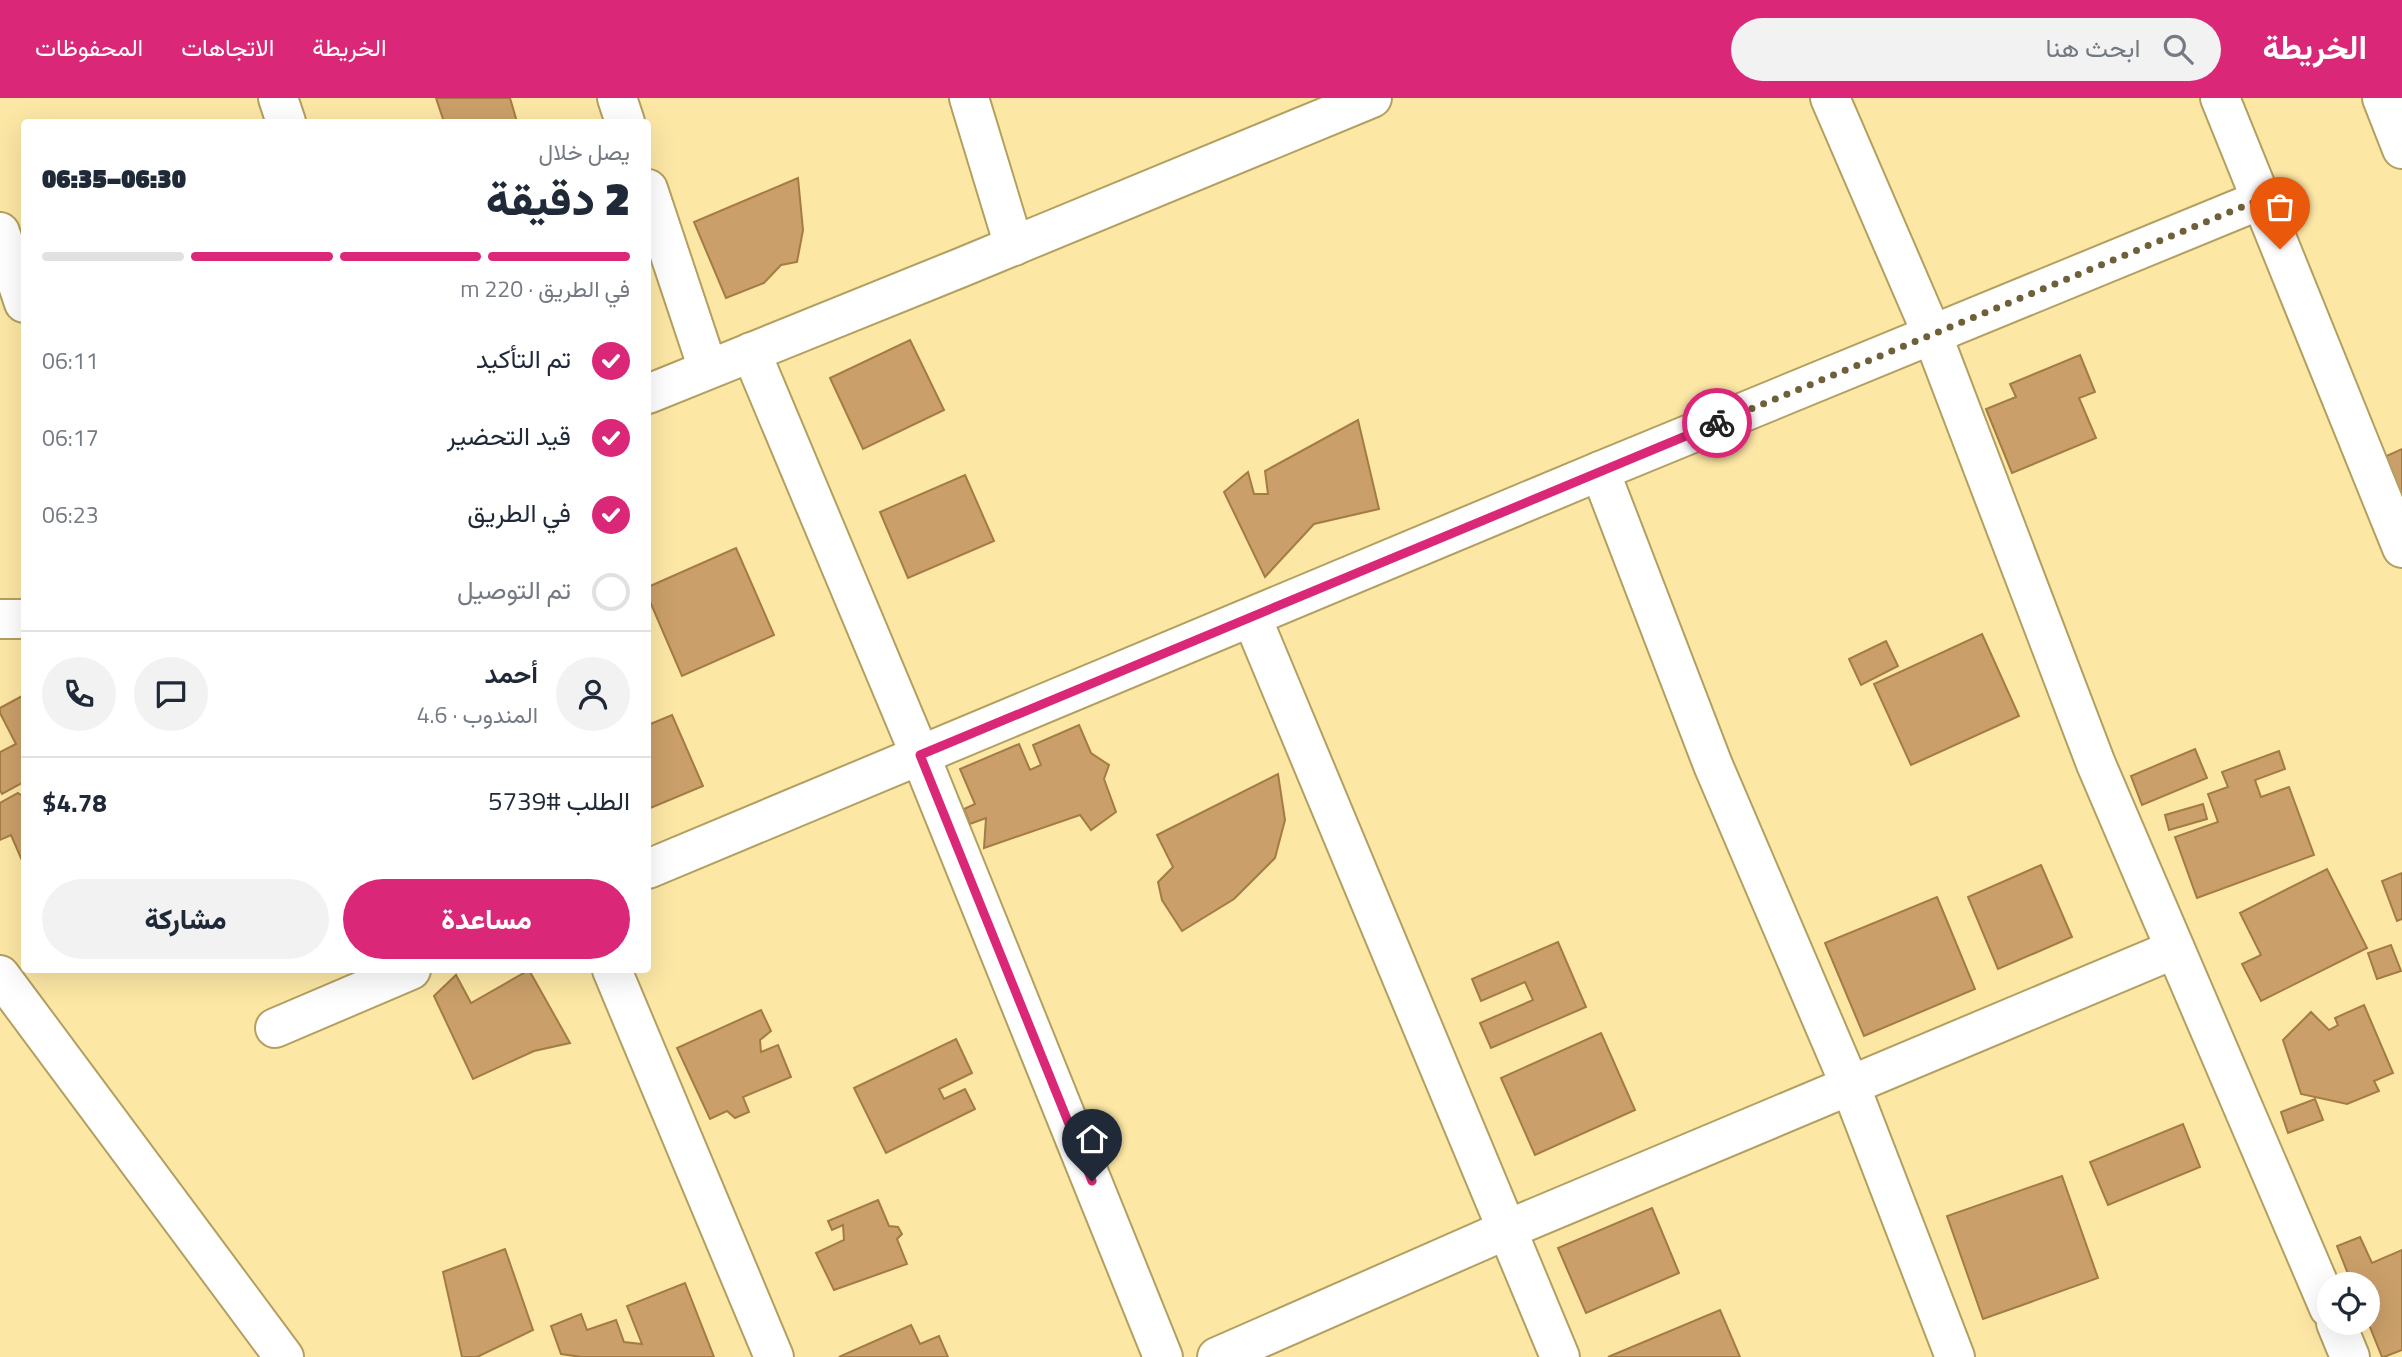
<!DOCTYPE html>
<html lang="ar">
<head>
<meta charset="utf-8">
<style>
  body { margin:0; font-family:"Titillium Web",Vazirmatn,sans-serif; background:#f2f2f3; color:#1f2937; direction:rtl; height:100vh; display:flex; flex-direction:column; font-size:26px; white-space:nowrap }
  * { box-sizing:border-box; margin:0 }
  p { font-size:23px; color:#747a83 }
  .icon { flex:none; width:38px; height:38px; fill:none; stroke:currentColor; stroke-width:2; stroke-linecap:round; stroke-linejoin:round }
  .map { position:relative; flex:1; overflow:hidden; direction:ltr }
  .drawer { position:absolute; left:21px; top:21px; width:630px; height:854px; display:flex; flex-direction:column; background:#fff; border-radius:7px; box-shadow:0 7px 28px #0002; direction:rtl }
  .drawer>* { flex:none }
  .tools { position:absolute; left:2317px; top:1174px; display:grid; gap:14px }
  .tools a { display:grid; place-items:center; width:63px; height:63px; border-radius:50%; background:#fff; box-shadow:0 7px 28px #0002; font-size:35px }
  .pin { position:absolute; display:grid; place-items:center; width:60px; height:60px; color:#fff; margin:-72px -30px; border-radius:50% 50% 50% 0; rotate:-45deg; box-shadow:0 0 7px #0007 }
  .pin .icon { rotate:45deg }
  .courier { position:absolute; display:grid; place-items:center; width:70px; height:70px; margin:-35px; border:5px solid #db2777; border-radius:50%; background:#fff; color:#222; box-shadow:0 2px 9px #0007 }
  .head em { font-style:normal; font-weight:800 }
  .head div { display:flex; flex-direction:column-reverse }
  .head { display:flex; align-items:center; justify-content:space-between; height:119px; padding:0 21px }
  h1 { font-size:46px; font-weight:800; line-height:52px }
  .bar { display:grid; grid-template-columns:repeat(4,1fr); gap:10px 7px; align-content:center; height:84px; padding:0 21px }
  .bar i { height:9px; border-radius:5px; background:#e0e1e3 }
  .bar .current { background:#db2777 }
  .bar p { grid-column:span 4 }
  .line { display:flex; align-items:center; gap:18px; padding:0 21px; border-top:2px solid #e0e1e3 }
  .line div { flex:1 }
  .round { display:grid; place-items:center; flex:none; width:74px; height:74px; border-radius:37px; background:#f2f2f3 }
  ol { padding:0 21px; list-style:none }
  li { display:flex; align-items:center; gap:21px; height:77px }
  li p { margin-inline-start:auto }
  li .icon { padding:7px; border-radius:50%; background:#db2777; color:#fff; stroke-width:4 }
  li:last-child { color:#747a83 }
  li i { width:38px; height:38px; border:4px solid #e0e1e3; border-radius:50% }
  .button { display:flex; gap:14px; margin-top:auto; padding:14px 21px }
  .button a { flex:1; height:80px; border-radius:42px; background:#db2777; color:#fff; font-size:28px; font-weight:800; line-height:80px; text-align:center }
  .button a+a { background:#f2f2f3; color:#1f2937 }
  header { display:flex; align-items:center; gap:42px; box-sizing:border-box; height:98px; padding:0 35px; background:#db2777; color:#fff }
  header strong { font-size:33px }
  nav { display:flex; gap:38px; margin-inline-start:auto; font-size:24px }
  .search { width:490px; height:63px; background:#f2f2f3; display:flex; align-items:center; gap:18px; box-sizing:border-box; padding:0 24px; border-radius:38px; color:#747a83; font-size:26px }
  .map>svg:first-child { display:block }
  .building { fill:#ca9f69; stroke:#a47b45; stroke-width:2 }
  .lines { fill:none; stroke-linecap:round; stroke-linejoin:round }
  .minor-casing { stroke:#b39f5f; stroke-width:42 }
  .minor { stroke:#fff; stroke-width:38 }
  .done { stroke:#6e613a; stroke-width:7; stroke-dasharray:0 12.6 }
  .route { stroke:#db2777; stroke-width:9 }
</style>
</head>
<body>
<header>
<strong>الخريطة</strong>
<div class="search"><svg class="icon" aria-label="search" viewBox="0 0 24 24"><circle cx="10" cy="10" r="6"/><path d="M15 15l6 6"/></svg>ابحث هنا</div>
<nav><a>الخريطة</a><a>الاتجاهات</a><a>المحفوظات</a></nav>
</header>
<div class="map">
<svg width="2402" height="1259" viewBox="0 0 2402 1259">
  <rect width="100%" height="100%" fill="#fce7a5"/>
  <g class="building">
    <path d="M 436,0 L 510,0 L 517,24 L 444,24 Z"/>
    <path d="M 798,80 L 803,132 L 797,164 L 781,167 L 764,185 L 726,200 L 694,124 Z"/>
    <path d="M 910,242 L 944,312 L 863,351 L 830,280 Z"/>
    <path d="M 2080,257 L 2095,294 L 2079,300 L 2096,340 L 2012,375 L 1986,311 L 2016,299 L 2010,286 Z"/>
    <path d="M 1358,322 L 1379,411 L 1314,426 L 1265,479 L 1224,394 L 1248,374 L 1254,396 L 1268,396 L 1265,373 Z"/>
    <path d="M 2402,351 L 2402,409 L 2382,360 Z"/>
    <path d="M 965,377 L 994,443 L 908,480 L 880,414 Z"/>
    <path d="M 736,450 L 774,537 L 682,578 L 648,499 L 648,489 Z"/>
    <path d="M 1982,536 L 2019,618 L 1911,667 L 1874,586 Z"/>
    <path d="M 1886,543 L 1898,568 L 1861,587 L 1849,561 Z"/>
    <path d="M 24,597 L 24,684 L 2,696 L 0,692 L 0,654 L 16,646 L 0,615 L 0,610 Z"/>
    <path d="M 672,617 L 703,688 L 648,711 L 648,627 Z"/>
    <path d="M 1079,627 L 1091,655 L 1109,667 L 1104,681 L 1116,714 L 1091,732 L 1080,717 L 984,750 L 986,720 L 970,726 L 964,711 L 975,706 L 960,671 L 1019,646 L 1030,672 L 1041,667 L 1033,647 Z"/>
    <path d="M 2195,651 L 2207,680 L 2142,707 L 2131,678 Z"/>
    <path d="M 2279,653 L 2285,671 L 2255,682 L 2261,699 L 2289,689 L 2314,757 L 2197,800 L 2175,739 L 2218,724 L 2208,696 L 2228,689 L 2222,674 Z"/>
    <path d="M 1278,676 L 1285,722 L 1275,760 L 1234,801 L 1182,833 L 1162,802 L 1158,784 L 1173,769 L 1157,737 Z"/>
    <path d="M 18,695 L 24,699 L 24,767 L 11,737 L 0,742 L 0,705 Z"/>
    <path d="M 2203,706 L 2207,721 L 2169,732 L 2165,717 Z"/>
    <path d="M 2041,767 L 2072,839 L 1998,871 L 1968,799 Z"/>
    <path d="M 2327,771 L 2367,850 L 2261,903 L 2242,866 L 2261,857 L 2240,815 Z"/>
    <path d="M 2402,775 L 2402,821 L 2397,823 L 2382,783 Z"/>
    <path d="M 1937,799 L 1975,891 L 1864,938 L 1825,845 Z"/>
    <path d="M 1558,844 L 1586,909 L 1491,950 L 1480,925 L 1533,902 L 1525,884 L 1481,903 L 1472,881 Z"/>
    <path d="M 2391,847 L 2401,873 L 2377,881 L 2368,855 Z"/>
    <path d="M 529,872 L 570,945 L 534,953 L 473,981 L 434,898 L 456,877 L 471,905 Z"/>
    <path d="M 2364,907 L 2393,975 L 2374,983 L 2379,993 L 2347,1006 L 2301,996 L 2283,942 L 2311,914 L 2329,932 L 2338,927 L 2335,920 Z"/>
    <path d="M 761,912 L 771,933 L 760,942 L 761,954 L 778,947 L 791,979 L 743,999 L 749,1014 L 735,1020 L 727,1013 L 710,1021 L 677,950 Z"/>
    <path d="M 1601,935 L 1635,1012 L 1535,1057 L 1501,980 Z"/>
    <path d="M 956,941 L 972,975 L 939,991 L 944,1001 L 965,991 L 975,1011 L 886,1055 L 854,990 Z"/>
    <path d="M 2315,1001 L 2323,1022 L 2288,1035 L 2281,1014 Z"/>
    <path d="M 2183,1026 L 2200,1069 L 2108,1107 L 2090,1064 Z"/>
    <path d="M 2062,1078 L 2098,1180 L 1983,1221 L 1947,1118 Z"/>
    <path d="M 878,1102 L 889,1128 L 898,1129 L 902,1136 L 897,1141 L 907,1166 L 834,1192 L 816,1155 L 844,1142 L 843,1127 L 832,1132 L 828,1123 Z"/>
    <path d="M 1652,1110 L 1679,1175 L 1586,1215 L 1558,1150 Z"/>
    <path d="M 2360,1139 L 2372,1165 L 2402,1152 L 2402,1252 L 2384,1259 L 2382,1259 L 2368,1224 L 2368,1186 L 2352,1186 L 2337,1148 Z"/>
    <path d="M 505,1151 L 533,1232 L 477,1259 L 462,1259 L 443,1174 Z"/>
    <path d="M 685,1185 L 714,1259 L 581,1259 L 561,1256 L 551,1228 L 581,1216 L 587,1232 L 616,1222 L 624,1244 L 642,1246 L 627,1208 Z"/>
    <path d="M 1720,1212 L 1740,1259 L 1608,1259 Z"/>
    <path d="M 911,1227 L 920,1246 L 939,1238 L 948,1259 L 839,1259 Z"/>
  </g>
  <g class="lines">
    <g class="minor-casing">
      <g id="minor">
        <path d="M 278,0 L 286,24"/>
        <path d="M 617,0 L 625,24"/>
        <path d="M 969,0 L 1014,148"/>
        <path d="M 1830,0 L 1932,236 L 2096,666 L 2329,1210"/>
        <path d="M 2220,0 L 2402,450"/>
        <path d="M 2382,0 L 2402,51"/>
        <path d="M 648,91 L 708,271"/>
        <path d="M 0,134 L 24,205"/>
        <path d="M 751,254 L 920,657 L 1163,1259"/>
        <path d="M 648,296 L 960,170 L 1372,0"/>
        <path d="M 1600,373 L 1713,667 L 1850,987 L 1955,1259"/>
        <path d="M 1252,520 L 1560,1259"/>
        <path d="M 0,521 L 24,521"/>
        <path d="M 648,771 L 1600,373 L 2260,102"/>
        <path d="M 612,872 L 774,1259"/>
        <path d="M 0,877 L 284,1259"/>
        <path d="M 275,930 L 411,872"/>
        <path d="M 2336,1225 L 2350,1259"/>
        <path d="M 1217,1259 L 1506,1132 L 2175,851"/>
      </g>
    </g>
    <use href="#minor" class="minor"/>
  </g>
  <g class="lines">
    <path class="done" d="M 1717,325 L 2259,102 L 2280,151"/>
    <path class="route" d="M 1092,1083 L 920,657 L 1717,325"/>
  </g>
</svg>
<div class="tools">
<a><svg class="icon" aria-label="locate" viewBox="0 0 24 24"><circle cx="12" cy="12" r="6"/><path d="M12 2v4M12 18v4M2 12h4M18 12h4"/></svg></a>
</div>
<div class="pin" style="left:2280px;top:151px;background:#ea580c"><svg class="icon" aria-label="bag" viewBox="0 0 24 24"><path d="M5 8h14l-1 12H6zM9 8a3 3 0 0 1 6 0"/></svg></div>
<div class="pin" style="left:1092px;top:1083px;background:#1f2937"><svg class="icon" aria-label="home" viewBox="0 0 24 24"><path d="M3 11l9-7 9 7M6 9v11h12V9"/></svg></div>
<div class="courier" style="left:1717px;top:325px"><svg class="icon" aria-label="bike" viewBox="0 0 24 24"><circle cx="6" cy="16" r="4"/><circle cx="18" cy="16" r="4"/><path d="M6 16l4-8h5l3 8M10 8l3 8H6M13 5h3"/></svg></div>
<section class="drawer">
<div class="head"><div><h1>2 دقيقة</h1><p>يصل خلال</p></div><em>06:30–06:35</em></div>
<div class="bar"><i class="current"></i><i class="current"></i><i class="current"></i><i></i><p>في الطريق · 220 m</p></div>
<ol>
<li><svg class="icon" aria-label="check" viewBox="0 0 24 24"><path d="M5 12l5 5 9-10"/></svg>تم التأكيد<p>06:11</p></li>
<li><svg class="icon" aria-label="check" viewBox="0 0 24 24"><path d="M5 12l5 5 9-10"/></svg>قيد التحضير<p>06:17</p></li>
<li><svg class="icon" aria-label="check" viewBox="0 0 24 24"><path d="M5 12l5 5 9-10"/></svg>في الطريق<p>06:23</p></li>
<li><i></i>تم التوصيل</li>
</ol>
<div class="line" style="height:126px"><a class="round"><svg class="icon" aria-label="person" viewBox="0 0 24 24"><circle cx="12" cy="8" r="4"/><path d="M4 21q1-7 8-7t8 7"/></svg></a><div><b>أحمد</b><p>المندوب · 4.6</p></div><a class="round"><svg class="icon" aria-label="chat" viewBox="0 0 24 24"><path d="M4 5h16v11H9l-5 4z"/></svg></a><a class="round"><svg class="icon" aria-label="phone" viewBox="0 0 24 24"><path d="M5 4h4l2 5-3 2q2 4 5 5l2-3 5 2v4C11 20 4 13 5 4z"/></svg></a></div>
<div class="line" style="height:91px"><div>الطلب #5739</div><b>$4.78</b></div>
<div class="button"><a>مساعدة</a><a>مشاركة</a></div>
</section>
</div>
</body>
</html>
